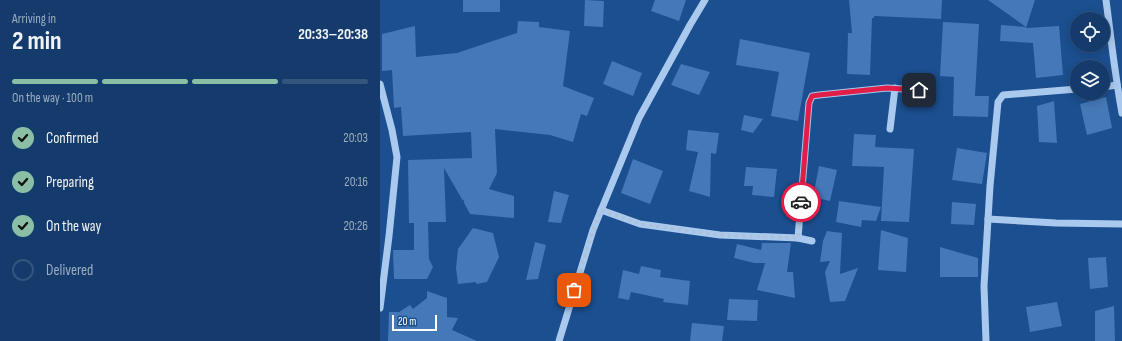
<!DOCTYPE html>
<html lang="en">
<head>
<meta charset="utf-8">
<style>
  body { margin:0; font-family:"Sofia Sans Condensed",sans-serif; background:#214673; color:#f1f3f6; height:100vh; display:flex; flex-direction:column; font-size:15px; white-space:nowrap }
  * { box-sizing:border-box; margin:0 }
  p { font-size:13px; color:#9dadc1 }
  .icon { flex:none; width:22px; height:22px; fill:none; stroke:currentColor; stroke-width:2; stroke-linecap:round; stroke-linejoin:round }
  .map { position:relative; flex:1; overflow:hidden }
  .sheet { display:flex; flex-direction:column; background:#143b6b; width:380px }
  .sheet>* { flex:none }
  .buttons { position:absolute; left:690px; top:12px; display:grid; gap:8px }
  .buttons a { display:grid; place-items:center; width:40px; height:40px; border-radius:50%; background:#143b6b; box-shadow:0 2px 10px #0003,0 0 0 1px #33557e; font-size:20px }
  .scale { position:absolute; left:12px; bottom:10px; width:45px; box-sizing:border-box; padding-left:4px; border:2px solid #fff; border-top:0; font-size:11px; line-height:14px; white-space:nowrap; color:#fff; -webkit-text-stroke:3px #1b4f8f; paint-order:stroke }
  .pin { position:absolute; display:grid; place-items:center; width:34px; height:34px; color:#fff; margin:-17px; border-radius:8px; box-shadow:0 2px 6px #0006 }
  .courier { position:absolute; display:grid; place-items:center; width:40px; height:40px; margin:-20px; border:3px solid #e11d48; border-radius:50%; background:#fff; color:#222; box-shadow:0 1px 5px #0007 }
  .overview em { font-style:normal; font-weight:700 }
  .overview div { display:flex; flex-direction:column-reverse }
  .overview { display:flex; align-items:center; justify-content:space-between; height:68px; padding:0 12px }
  h1 { font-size:26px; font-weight:700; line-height:30px }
  .bar { display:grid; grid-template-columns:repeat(4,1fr); gap:6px 4px; align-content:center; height:48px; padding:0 12px }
  .bar i { height:5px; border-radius:3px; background:#33557e }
  .bar .active { background:#8abfa5 }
  .bar p { grid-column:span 4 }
  ol { padding:0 12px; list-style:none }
  li { display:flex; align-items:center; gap:12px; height:44px }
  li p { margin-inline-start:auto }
  li .icon { padding:4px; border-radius:50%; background:#8abfa5; color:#111; stroke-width:4 }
  li:last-child { color:#9dadc1 }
  li i { width:22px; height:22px; border:2px solid #33557e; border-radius:50% }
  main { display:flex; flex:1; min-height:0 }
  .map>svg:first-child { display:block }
  .building { fill:#4478b7 }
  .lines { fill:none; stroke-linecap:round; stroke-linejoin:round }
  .minor { stroke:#a9c9ee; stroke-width:7 }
  .done { stroke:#afc1d8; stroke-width:4; stroke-dasharray:0 7.2 }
  .route { stroke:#e11d48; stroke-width:5 }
</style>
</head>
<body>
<main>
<section class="sheet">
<div class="overview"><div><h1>2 min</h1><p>Arriving in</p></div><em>20:33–20:38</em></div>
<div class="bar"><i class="active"></i><i class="active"></i><i class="active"></i><i></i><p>On the way · 100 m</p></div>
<ol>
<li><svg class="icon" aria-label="check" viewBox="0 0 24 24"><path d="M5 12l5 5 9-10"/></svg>Confirmed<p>20:03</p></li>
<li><svg class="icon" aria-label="check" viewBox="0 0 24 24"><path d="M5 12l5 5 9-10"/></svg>Preparing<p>20:16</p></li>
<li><svg class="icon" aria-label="check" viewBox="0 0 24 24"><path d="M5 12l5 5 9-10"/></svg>On the way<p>20:26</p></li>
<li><i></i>Delivered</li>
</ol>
</section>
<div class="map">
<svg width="742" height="341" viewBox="0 0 742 341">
  <rect width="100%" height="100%" fill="#1b4f8f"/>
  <g class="building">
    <rect x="83" y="0" width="37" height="12"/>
    <path d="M 205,0 L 224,1 L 223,27 L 204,26 Z"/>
    <path d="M 275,0 L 306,0 L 299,21 L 271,11 Z"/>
    <path d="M 469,0 L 562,0 L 561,19 L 494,16 L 494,18 L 492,18 L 490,75 L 467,74 L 468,33 L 472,33 Z"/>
    <path d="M 608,0 L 655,0 L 646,28 L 679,26 L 683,75 L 656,78 L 653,43 L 620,41 L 621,25 L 646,27 Z"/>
    <path d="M 138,21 L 159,22 L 159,27 L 190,31 L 183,86 L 214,98 L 207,116 L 201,114 L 193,142 L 170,135 L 115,129 L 117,173 L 109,189 L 134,196 L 134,218 L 90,214 L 84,203 L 84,199 L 83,201 L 64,168 L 66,222 L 48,222 L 49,259 L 53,267 L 47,279 L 14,279 L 13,250 L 34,250 L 34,223 L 29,223 L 28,160 L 92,158 L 91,132 L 23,136 L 21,107 L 14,108 L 12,70 L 2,71 L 2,34 L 35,26 L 36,57 L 77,53 L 137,33 Z"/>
    <path d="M 563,22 L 599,24 L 595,96 L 609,96 L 608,117 L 573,116 L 574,77 L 560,76 Z"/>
    <path d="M 360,39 L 430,53 L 418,121 L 391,116 L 399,72 L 356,65 Z"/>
    <path d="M 232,61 L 262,73 L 253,96 L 223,84 Z"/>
    <path d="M 301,64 L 330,72 L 319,95 L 291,85 Z"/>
    <path d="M 726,97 L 732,128 L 707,135 L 700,104 Z"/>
    <path d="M 674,101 L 677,143 L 659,142 L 657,106 Z"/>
    <path d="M 364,115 L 383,119 L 373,133 L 361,130 Z"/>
    <path d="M 308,130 L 339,133 L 336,154 L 331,153 L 330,197 L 309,191 L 318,152 L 306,150 Z"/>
    <path d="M 474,134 L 496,135 L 495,147 L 534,149 L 529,222 L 501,221 L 504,167 L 472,166 Z"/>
    <path d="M 577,148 L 607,153 L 602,184 L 572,180 Z"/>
    <path d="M 253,159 L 283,171 L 270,204 L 241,193 Z"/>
    <path d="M 439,166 L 457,170 L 450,201 L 433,197 Z"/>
    <path d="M 366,167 L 397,169 L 394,197 L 372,195 L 373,186 L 364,186 Z"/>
    <path d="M 174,191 L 189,195 L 181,223 L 168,222 Z"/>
    <path d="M 459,201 L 501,207 L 496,221 L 482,220 L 481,227 L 456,222 Z"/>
    <path d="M 572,202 L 596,204 L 594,225 L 571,224 Z"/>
    <path d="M 93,228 L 113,233 L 119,257 L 107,282 L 96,284 L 96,282 L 78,284 L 76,268 L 78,249 Z"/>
    <path d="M 501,230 L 528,238 L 526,272 L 498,270 Z"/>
    <path d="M 447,231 L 462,233 L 460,274 L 478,268 L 465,301 L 450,302 L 445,272 L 450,261 L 440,262 L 443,241 Z"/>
    <path d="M 155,242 L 166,245 L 158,279 L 146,280 Z"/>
    <path d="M 382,243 L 411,243 L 407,272 L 413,272 L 415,298 L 377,290 L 385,263 L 374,263 L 354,258 L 357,244 L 381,250 Z"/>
    <path d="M 560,247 L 598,258 L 598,277 L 560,277 Z"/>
    <path d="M 726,257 L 728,287 L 710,289 L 708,258 Z"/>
    <path d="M 261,266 L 281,270 L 280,277 L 310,281 L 308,305 L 283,302 L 284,299 L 251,292 L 249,300 L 238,298 L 243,270 L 259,274 Z"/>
    <path d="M 47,291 L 67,298 L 67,317 L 78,318 L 72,330 L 97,341 L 8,341 L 9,312 L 19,312 L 30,305 L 33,309 L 47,298 Z"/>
    <path d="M 349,299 L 378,300 L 377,321 L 347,320 Z"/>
    <path d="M 677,302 L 682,326 L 650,332 L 646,307 Z"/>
    <path d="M 734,306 L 735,341 L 715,341 L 715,311 Z"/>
    <path d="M 312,323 L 344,326 L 342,341 L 310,341 Z"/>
  </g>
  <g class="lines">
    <g class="minor">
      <path d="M 726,0 C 731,38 735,76 742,113"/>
      <path d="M 0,84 L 12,130 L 17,157 L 9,236 L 0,308"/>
      <path d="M 723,87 L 737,85"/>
      <path d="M 510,129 L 515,88"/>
      <path d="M 221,210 L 260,224 L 340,235 L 418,238 L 432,241"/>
      <path d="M 608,219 L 676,223 L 742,224"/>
      <path d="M 418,238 L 429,103 L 432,96 L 439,95 L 507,88 L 539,90"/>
      <path d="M 179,341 L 213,230 L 259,118 L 310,25 L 325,0"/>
      <path d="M 606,341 L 604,286 L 610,186 L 618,102 L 623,95 L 697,89"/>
    </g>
  </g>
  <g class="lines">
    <path class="done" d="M 194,290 L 213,230 L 221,210 L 260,224 L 340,235 L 418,238 L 421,202"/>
    <path class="route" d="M 421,202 L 429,103 L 432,96 L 439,95 L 507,88 L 539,90"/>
  </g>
</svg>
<div class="buttons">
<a><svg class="icon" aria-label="locate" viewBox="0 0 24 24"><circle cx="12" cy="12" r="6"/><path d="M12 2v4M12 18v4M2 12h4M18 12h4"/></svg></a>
<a><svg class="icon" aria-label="layers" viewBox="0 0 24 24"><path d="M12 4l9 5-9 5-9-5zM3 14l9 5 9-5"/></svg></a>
</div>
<div class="scale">20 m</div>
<div class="pin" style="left:194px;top:290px;background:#ea580c"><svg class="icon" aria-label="bag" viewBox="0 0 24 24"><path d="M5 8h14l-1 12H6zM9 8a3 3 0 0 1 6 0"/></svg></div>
<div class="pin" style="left:539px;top:90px;background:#1f2937"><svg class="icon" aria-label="home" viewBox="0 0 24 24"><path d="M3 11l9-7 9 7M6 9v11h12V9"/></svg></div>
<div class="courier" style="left:421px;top:202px"><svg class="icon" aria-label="car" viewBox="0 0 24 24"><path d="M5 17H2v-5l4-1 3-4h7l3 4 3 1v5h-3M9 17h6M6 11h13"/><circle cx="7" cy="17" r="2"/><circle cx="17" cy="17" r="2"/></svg></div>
</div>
</main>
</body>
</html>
